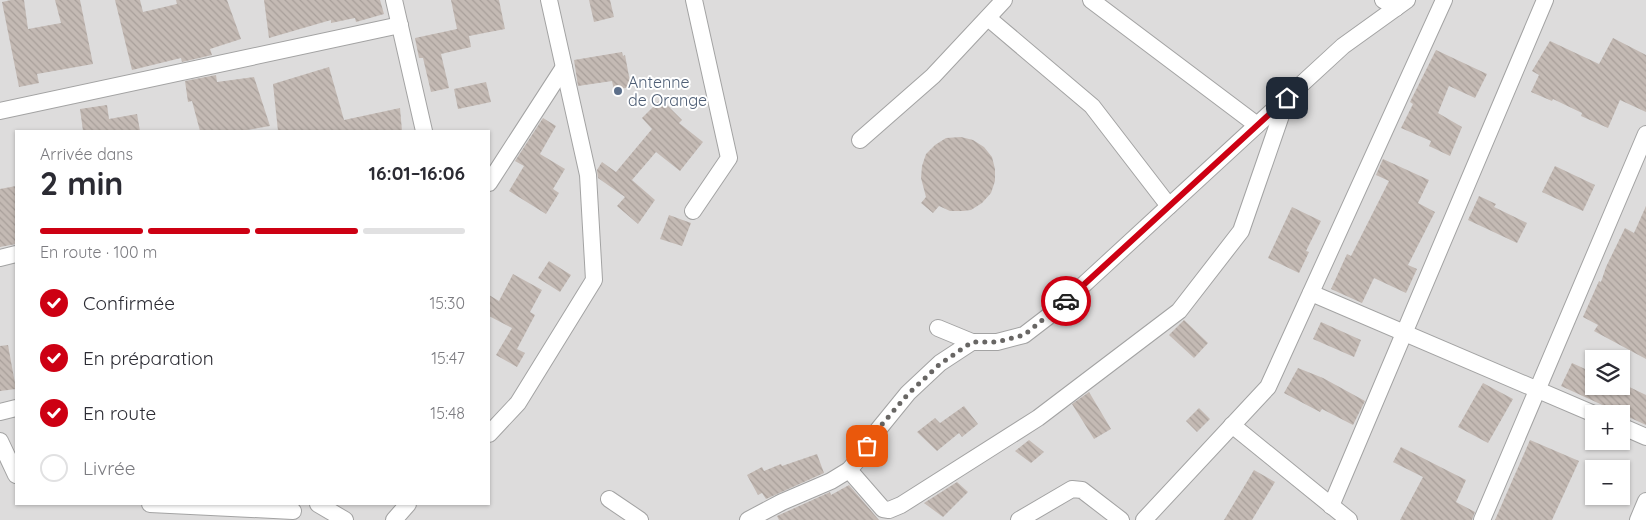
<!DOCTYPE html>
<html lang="fr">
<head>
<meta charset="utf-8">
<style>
  body { margin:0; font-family:Quicksand,sans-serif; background:#f2f2f3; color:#2b2b33; height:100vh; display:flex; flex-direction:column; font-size:19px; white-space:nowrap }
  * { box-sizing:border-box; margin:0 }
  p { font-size:16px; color:#7c7c81 }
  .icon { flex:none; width:28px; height:28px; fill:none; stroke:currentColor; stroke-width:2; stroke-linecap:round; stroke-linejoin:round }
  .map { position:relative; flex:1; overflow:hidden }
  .panel { position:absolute; left:15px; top:130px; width:475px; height:375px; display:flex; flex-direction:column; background:#fff; border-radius:0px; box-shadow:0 1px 4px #0004 }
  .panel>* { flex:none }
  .fabs { position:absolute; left:1585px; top:350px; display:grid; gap:10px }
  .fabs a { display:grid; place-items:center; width:45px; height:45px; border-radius:0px; background:#fff; box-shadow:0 1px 4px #0004; font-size:25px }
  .pin { position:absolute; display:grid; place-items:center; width:42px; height:42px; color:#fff; margin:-21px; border-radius:10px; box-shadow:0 2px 8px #0006 }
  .courier { position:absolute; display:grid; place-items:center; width:50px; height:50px; margin:-25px; border:4px solid #cd0013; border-radius:50%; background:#fff; color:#222; box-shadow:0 1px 6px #0007 }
  .head em { font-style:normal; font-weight:700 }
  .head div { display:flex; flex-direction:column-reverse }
  .head { display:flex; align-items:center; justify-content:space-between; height:85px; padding:0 25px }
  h1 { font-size:32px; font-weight:700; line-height:38px }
  .bar { display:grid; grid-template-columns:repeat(4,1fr); gap:8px 5px; align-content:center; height:60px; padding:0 25px }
  .bar i { height:6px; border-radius:4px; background:#e1e1e2 }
  .bar .active { background:#cd0013 }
  .bar p { grid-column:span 4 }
  ol { padding:0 25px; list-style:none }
  li { display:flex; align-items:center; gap:15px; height:55px }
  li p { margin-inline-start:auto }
  li .icon { padding:5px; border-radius:50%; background:#cd0013; color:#fff; stroke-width:4 }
  li:last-child { color:#7c7c81 }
  li i { width:28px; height:28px; border:2px solid #e1e1e2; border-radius:50% }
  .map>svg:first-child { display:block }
  .residential { fill:#dddcdc; fill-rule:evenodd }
  .building { fill:url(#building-back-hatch) }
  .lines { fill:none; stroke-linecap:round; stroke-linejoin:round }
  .street-casing { stroke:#a3a3a3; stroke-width:18 }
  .street { stroke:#fff; stroke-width:16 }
  .done { stroke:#686664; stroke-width:5; stroke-dasharray:0 9 }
  .route { stroke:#cd0013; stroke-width:6 }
  .service-dot { fill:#5c6f8a; stroke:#fff; stroke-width:2 }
  .labels { text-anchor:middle; stroke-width:4; stroke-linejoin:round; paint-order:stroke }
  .service-label { font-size:16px; fill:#4e5e75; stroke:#fff; text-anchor:start }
</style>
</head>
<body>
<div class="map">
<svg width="1646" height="520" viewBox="0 0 1646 520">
  <defs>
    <pattern id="building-back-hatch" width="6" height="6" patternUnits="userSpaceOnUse" patternTransform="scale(1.25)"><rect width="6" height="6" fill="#c4bab4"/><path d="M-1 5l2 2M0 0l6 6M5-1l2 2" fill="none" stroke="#a89f9a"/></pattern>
  </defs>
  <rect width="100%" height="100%" fill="#f0ebe5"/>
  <path class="residential" d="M 0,0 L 1646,0 L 1646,520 L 0,520 ZM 16,131 L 489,131 L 489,504 L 16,504 ZM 1594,359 L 1621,359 L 1621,386 L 1594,386 ZM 1594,414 L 1621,414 L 1621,441 L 1594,441 ZM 1594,469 L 1621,469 L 1621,496 L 1594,496 Z"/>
  <g class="building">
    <path d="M 11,0 L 24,0 L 28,29 L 61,23 L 55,0 L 80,0 L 93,64 L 37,74 L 39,83 L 19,87 L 2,2 Z"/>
    <path d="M 115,0 L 140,0 L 143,12 L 177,4 L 176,0 L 227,0 L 241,39 L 210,49 L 212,55 L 182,62 L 181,58 L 132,70 Z"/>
    <path d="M 264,0 L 380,0 L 384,14 L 356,22 L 355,18 L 331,23 L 331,20 L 269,38 Z"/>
    <path d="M 451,0 L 499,0 L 505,29 L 469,36 L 471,47 L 441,54 L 449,88 L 431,92 L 423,58 L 419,58 L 415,38 L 457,29 Z"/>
    <path d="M 589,0 L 610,0 L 614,17 L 594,22 Z"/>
    <path d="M 1613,38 L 1646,55 L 1646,112 L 1620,100 L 1608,128 L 1581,116 L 1582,113 L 1553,99 L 1552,101 L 1531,92 L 1539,75 L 1532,71 L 1550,41 L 1599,64 Z"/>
    <path d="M 1436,50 L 1487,74 L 1475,98 L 1449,86 L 1438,113 L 1462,127 L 1450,156 L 1429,146 L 1431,141 L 1401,128 L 1413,104 L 1410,102 Z"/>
    <path d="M 622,52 L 623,56 L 625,55 L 631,87 L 614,90 L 612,81 L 578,86 L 574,60 Z"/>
    <path d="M 329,67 L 344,120 L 400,108 L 402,131 L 278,131 L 273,84 Z"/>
    <path d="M 216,75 L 217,82 L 254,77 L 270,126 L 241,131 L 200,131 L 192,101 L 188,102 L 185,81 Z"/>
    <path d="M 486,82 L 491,102 L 458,109 L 454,89 Z"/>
    <path d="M 661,99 L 682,120 L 679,123 L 703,142 L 680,171 L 656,152 L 632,180 L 655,200 L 638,224 L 617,206 L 625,197 L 598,178 L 597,170 L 602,162 L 616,172 L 652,129 L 642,118 Z"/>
    <path d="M 107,105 L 109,119 L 137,114 L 140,131 L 83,131 L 80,109 Z"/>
    <path d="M 543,118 L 556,126 L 540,154 L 565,169 L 553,189 L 559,193 L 546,214 L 509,191 L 524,166 L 515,161 Z"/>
    <path d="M 961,137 L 973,140 L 984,147 L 992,157 L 995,169 L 995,181 L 991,193 L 982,203 L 971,210 L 963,211 L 950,211 L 939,206 L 933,213 L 921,203 L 926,197 L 921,178 L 922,166 L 926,154 L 935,145 L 946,138 Z"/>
    <path d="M 1383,159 L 1429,180 L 1418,203 L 1435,212 L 1408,265 L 1417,269 L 1406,293 L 1374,278 L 1362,303 L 1331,289 L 1347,254 L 1351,256 L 1389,181 L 1376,175 Z"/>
    <path d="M 1555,166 L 1595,185 L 1583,211 L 1542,192 Z"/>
    <path d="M 16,186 L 16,244 L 0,247 L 0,189 Z"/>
    <path d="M 1479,196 L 1496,204 L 1494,207 L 1527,223 L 1517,243 L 1468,220 Z"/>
    <path d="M 1646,206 L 1646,359 L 1594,331 L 1598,325 L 1583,317 L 1599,281 L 1601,282 L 1606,267 L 1625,228 L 1634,233 Z"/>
    <path d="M 1292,207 L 1321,221 L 1306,251 L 1309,252 L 1299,273 L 1268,258 Z"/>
    <path d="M 669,215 L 691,223 L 682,246 L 660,239 Z"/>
    <path d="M 549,261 L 571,275 L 560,292 L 538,278 Z"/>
    <path d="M 513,274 L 542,290 L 530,312 L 535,315 L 517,349 L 525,353 L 517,367 L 496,355 L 512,328 L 489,316 L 489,295 L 499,301 Z"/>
    <path d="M 1184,320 L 1208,343 L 1194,358 L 1169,335 Z"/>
    <path d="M 1321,322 L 1361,340 L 1354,357 L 1313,339 Z"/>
    <path d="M 8,345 L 16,389 L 0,391 L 0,346 Z"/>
    <path d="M 1572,363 L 1594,373 L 1594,386 L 1621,386 L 1621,383 L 1646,395 L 1646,425 L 1561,386 Z"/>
    <path d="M 1298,368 L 1323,378 L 1365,401 L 1353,425 L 1322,409 L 1320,412 L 1284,393 Z"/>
    <path d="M 1483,383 L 1513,399 L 1488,443 L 1458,427 Z"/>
    <path d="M 1089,392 L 1111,429 L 1094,439 L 1072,404 Z"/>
    <path d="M 964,406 L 978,424 L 962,437 L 959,433 L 937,451 L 917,432 L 935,418 L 940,423 Z"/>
    <path d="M 1199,408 L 1210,419 L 1197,432 L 1186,421 Z"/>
    <path d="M 1029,440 L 1044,452 L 1031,463 L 1015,451 Z"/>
    <path d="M 1530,440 L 1579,461 L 1552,520 L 1495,520 Z"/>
    <path d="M 1401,447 L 1466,480 L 1456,502 L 1475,512 L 1472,520 L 1400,520 L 1423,477 L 1393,462 Z"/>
    <path d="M 817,454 L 824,473 L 766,499 L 762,493 L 758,495 L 747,475 L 762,467 L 764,471 L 781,464 L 782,466 Z"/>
    <path d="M 1254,470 L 1275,482 L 1252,520 L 1224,520 Z"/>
    <path d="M 957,482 L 968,492 L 943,517 L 924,503 Z"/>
    <path d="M 849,485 L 879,520 L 779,520 L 777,516 L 830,492 L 831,495 Z"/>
  </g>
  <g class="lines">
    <g class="street-casing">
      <g id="street">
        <path d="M 394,0 L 424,131"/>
        <path d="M 1091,0 L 1257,125"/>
        <path d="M 1383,0 L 1396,8"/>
        <path d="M 988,18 L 1092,106 L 1169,206"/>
        <path d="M 0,111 L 400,25"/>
        <path d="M 860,140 L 933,76 L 1004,0"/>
        <path d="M 489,183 L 564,67"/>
        <path d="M 693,211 L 729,158 L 694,0"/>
        <path d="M 0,258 L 16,254"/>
        <path d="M 1311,293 L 1594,414"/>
        <path d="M 938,328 L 972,342 L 997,342 L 1024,335 L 1054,312 L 1343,46 L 1407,0"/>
        <path d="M 0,412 L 16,408"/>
        <path d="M 1232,425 L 1349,520"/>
        <path d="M 1621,426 L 1646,437"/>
        <path d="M 489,434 L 518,403 L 594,280 L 588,175 L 549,0"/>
        <path d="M 0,441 L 16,475"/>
        <path d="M 849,470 L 883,509 L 889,510 L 901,505 L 1038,418 L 1179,311 L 1241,231 L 1287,98"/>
        <path d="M 609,499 L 640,520"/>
        <path d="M 150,504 L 293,511"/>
        <path d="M 318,504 L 345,520"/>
        <path d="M 1331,506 L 1545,0"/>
        <path d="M 394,520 L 408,504"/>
        <path d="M 748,520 L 782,502 L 831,481 L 849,470 L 861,456 L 873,436 L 908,393 L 940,363 L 972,342"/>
        <path d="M 1019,520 L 1072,489 L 1082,490 L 1121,520"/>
        <path d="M 1144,520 L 1268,387 L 1444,0"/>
        <path d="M 1482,520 L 1646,134"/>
        <path d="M 1638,520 L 1646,501"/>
      </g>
    </g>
    <use href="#street" class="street"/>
  </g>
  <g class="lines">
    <path class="done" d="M 867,446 L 872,436 L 908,394 L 940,364 L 972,342 L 997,342 L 1024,335 L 1066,301"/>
    <path class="route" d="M 1066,301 L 1287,98"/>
  </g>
  <circle class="service-dot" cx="618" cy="91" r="5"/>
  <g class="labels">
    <g class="service-label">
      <text x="628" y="88">Antenne<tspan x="628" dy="18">de Orange</tspan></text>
    </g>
  </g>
</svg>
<div class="fabs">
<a><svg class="icon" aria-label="layers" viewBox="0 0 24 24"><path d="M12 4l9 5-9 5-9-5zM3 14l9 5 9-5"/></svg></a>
<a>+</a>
<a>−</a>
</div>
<div class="pin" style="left:867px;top:446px;background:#ea580c"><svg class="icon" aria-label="bag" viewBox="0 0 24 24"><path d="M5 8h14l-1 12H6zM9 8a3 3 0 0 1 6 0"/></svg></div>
<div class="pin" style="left:1287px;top:98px;background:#1f2937"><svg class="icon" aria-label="home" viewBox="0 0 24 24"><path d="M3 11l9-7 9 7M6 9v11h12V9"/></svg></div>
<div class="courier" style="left:1066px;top:301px"><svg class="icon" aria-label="car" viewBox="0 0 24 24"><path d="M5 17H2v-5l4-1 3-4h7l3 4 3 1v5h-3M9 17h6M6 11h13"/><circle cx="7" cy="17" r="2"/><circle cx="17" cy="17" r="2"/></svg></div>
<section class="panel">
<div class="head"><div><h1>2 min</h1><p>Arrivée dans</p></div><em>16:01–16:06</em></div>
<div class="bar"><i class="active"></i><i class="active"></i><i class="active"></i><i></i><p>En route · 100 m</p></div>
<ol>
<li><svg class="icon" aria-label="check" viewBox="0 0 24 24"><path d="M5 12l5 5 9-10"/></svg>Confirmée<p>15:30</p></li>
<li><svg class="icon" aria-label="check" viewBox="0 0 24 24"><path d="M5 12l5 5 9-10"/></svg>En préparation<p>15:47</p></li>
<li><svg class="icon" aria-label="check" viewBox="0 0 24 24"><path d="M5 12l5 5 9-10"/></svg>En route<p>15:48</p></li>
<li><i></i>Livrée</li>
</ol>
</section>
</div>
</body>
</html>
